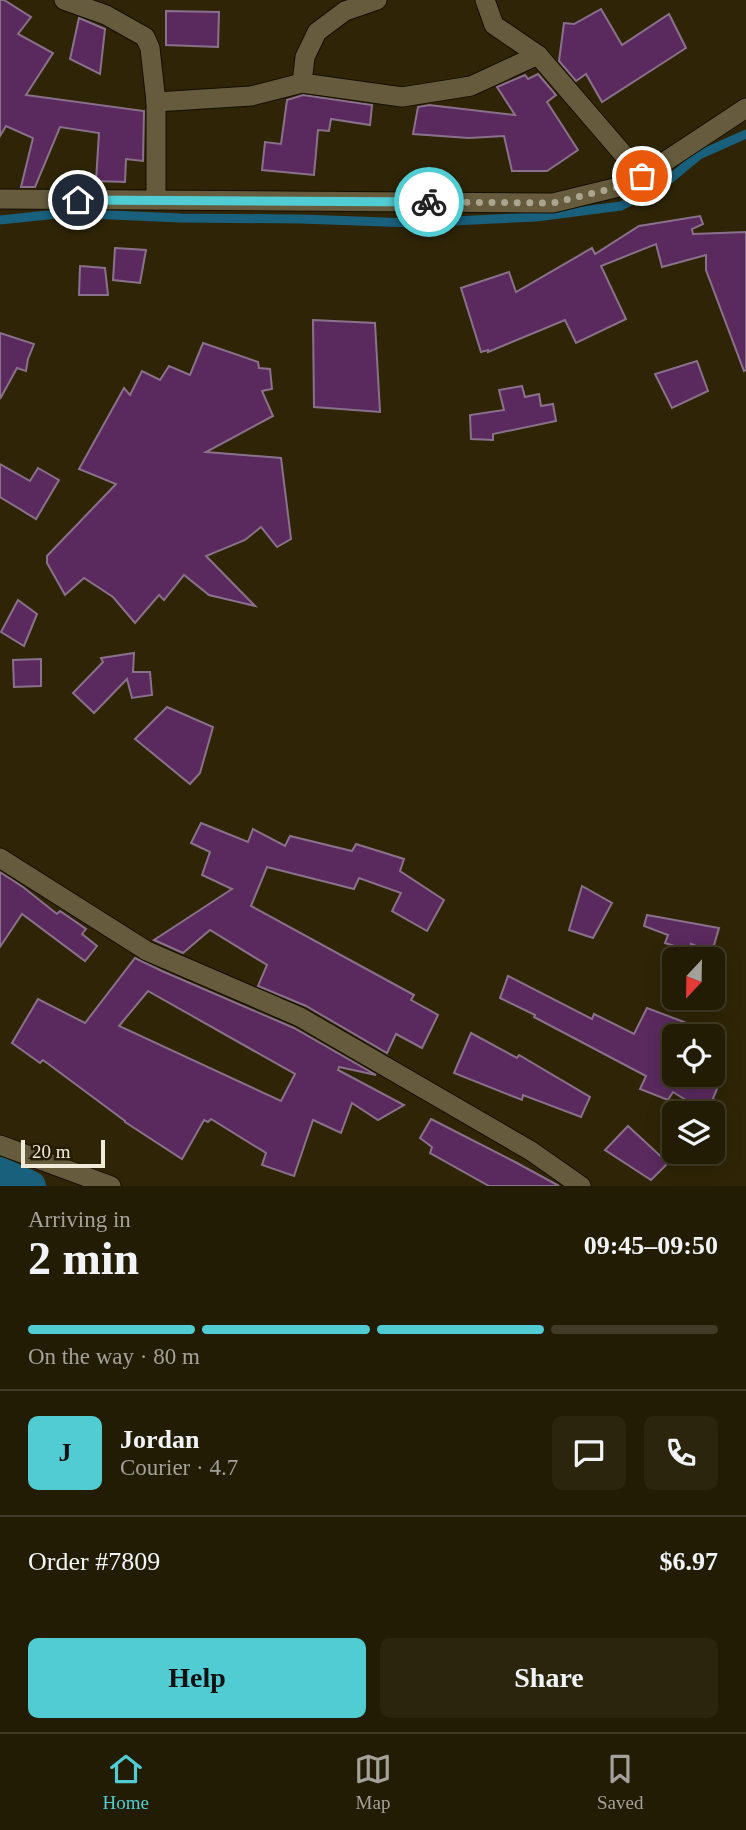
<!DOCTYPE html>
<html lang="en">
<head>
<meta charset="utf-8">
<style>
  body { margin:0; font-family:"Times New Roman",serif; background:#2b250e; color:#f1f3f6; height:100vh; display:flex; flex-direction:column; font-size:26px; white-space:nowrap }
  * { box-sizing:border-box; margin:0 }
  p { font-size:23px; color:#a3a19a }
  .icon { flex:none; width:38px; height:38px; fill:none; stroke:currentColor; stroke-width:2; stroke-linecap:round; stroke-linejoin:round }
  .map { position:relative; height:1186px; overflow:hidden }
  .drawer { display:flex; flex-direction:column; background:#231c04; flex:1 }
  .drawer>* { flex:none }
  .needle { width:46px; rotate:202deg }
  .buttons { position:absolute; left:662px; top:947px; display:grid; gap:14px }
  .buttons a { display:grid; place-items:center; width:63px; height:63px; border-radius:10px; background:#231c04; box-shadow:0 4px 18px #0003,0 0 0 2px #403a26; font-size:35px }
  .scale { position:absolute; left:21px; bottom:18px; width:84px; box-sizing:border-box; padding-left:7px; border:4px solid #f0ead8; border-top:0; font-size:19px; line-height:24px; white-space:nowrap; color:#f0ead8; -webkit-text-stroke:5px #251c00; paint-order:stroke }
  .pin { position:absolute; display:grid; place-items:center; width:60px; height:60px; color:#fff; margin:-30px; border:4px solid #fff; border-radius:50%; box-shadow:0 2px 7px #0007 }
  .courier { position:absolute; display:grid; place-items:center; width:70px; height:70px; margin:-35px; border:5px solid #51ccd3; border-radius:50%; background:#fff; color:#222; box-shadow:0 2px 9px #0007 }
  .overview em { font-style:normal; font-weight:800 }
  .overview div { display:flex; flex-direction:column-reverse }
  .overview { display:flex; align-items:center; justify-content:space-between; height:119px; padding:0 28px }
  h1 { font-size:46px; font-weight:800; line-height:52px }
  .bar { display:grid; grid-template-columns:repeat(4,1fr); gap:10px 7px; align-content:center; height:84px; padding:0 28px }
  .bar i { height:9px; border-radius:5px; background:#403a26 }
  .bar .selected { background:#51ccd3 }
  .bar p { grid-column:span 4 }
  .line { display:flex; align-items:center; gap:18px; padding:0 28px; border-top:2px solid #403a26 }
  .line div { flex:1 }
  .round { display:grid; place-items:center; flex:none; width:74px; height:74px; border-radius:10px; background:#2b250e }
  .button { display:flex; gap:14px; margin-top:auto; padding:14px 28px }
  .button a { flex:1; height:80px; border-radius:10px; background:#51ccd3; color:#111; font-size:28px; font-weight:800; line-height:80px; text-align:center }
  .button a+a { background:#2b250e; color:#f1f3f6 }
  .tab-bar { display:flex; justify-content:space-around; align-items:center; height:98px; border-top:2px solid #403a26; background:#231c04; font-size:19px; color:#a3a19a }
  .tab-bar a { display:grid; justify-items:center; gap:4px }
  .tab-bar .selected { color:#51ccd3 }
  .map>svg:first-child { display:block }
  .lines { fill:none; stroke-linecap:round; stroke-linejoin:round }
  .stream { stroke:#19607d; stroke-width:9 }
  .canal { stroke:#19607d; stroke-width:30 }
  .building { fill:#5a2a5e; stroke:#8a718b; stroke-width:2; fill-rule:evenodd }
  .minor-casing { stroke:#150e00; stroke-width:21 }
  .minor { stroke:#665c3d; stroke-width:19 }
  .done { stroke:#aca58e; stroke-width:7; stroke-dasharray:0 12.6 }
  .route { stroke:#51ccd3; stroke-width:9 }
</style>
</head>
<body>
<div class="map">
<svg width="746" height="1186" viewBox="0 0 746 1186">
  <rect width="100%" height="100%" fill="#2f2506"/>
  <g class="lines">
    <path class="stream" d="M 0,220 L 67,213 L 180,218 L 301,219 L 412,223 L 536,217 L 621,206 L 665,183 L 699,155 L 746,134"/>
    <path class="canal" d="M 0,1172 L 31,1186"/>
  </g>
  <g class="building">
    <path d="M 0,0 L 4,0 L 31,17 L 18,34 L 53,53 L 26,95 L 144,111 L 143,161 L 126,159 L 125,182 L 96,181 L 99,133 L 60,127 L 35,187 L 21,187 L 33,138 L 6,126 L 0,136 Z"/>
    <path d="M 601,9 L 622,45 L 669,14 L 686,48 L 602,102 L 586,74 L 576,81 L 559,61 L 564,23 L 574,24 Z"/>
    <path d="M 166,11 L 219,12 L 218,47 L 166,45 Z"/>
    <path d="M 79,18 L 105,29 L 100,74 L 70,59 Z"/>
    <path d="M 538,74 L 556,95 L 547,102 L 578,150 L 547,171 L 512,171 L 504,136 L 469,138 L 413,134 L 418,107 L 429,105 L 515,115 L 497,87 L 525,75 L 528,79 Z"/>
    <path d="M 303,95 L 372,105 L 370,125 L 331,119 L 329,131 L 318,130 L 314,175 L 262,170 L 265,142 L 281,144 L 287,100 Z"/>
    <path d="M 700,216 L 703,224 L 692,229 L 693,234 L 746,232 L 746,370 L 744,371 L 706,270 L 706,255 L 662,267 L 656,244 L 601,266 L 626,319 L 576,343 L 565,320 L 488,352 L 488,350 L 481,352 L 461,288 L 509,272 L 516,292 L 592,248 L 595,254 L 639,226 Z"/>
    <path d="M 115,248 L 146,250 L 140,283 L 113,280 Z"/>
    <path d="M 80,266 L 105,268 L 108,295 L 79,295 Z"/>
    <path d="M 313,320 L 375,323 L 380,412 L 314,407 Z"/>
    <path d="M 0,333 L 34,344 L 28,359 L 26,371 L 17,368 L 0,399 Z"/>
    <path d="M 203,343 L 258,362 L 259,368 L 270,369 L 272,389 L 262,391 L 273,416 L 206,452 L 281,458 L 291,539 L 277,547 L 261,527 L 245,540 L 206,556 L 255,606 L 209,595 L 184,575 L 164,600 L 159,595 L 135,623 L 113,597 L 84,578 L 65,595 L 47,563 L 47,556 L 116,484 L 79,469 L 124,388 L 130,395 L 142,371 L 160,380 L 169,366 L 190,375 Z"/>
    <path d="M 697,361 L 708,391 L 672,408 L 655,374 Z"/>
    <path d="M 522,386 L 525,397 L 539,394 L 541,406 L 553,404 L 556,421 L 493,434 L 493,440 L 471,439 L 470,415 L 504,410 L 499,390 Z"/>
    <path d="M 0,464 L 30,481 L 38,468 L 59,480 L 36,519 L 0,497 Z"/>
    <path d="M 18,600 L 37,614 L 24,646 L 1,632 Z"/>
    <path d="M 134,653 L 133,672 L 150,672 L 152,695 L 132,698 L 127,679 L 94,713 L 73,693 L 103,662 L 101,658 Z"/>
    <path d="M 41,659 L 41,686 L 14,687 L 13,660 Z"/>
    <path d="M 167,707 L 213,727 L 200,773 L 190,784 L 135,739 Z"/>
    <path d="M 201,823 L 248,842 L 253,829 L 285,846 L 290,836 L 352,851 L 356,844 L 404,859 L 400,871 L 444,900 L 427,931 L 392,911 L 401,893 L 359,878 L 354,889 L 267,867 L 251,906 L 414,995 L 411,1000 L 438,1015 L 422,1048 L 396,1034 L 387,1053 L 306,1006 L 258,986 L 267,965 L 210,930 L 183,953 L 154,940 L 232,889 L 202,875 L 210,852 L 191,843 Z"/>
    <path d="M 0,872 L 23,887 L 57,914 L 60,911 L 86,929 L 82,934 L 97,946 L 85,961 L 22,914 L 0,947 Z"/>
    <path d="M 582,886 L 612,903 L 593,938 L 569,930 Z"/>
    <path d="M 647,915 L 719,928 L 712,952 L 691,944 L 690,951 L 665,943 L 668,935 L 644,926 Z"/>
    <path d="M 135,958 L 162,971 L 294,1028 L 376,1075 L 339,1067 L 338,1070 L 404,1105 L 378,1120 L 352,1103 L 341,1133 L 313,1120 L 294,1176 L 262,1165 L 266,1153 L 211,1119 L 208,1122 L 204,1120 L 182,1159 L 125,1122 L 125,1121 L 43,1060 L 40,1063 L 12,1043 L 38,999 L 85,1023 ZM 148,991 L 295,1074 L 281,1101 L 119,1026 Z"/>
    <path d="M 508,976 L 592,1019 L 594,1014 L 634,1034 L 647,1008 L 684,1022 L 700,1030 L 697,1036 L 674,1036 L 674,1074 L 712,1074 L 712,1072 L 722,1077 L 707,1113 L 673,1092 L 668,1100 L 640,1089 L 646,1076 L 534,1017 L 535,1015 L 500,998 Z"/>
    <path d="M 471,1033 L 517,1058 L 519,1055 L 590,1097 L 581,1117 L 523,1095 L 522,1100 L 454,1073 Z"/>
    <path d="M 431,1119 L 517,1163 L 559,1186 L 489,1186 L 430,1153 L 432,1147 L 420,1138 Z"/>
    <path d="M 628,1126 L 668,1163 L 651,1180 L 605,1150 Z"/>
  </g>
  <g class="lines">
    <g class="minor-casing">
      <g id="minor">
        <path d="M 64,0 L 106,15 L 145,37 L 150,48 L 156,102 L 156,200"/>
        <path d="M 377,0 L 345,11 L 317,32 L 305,57 L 302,83 L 402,97 L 471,86 L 538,55"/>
        <path d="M 485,0 L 494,25 L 538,55 L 642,176"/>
        <path d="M 156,102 L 251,96 L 302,83"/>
        <path d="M 0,199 L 553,203 L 631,184 L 746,108"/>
        <path d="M 0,858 L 147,951 L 300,1017 L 531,1151 L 581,1186"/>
        <path d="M 0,1145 L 111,1186"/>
      </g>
    </g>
    <use href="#minor" class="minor"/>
  </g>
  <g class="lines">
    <path class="done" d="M 429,202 L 553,203 L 631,184 L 642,176"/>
    <path class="route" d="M 78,200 L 429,202"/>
  </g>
</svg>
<div class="buttons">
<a><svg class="needle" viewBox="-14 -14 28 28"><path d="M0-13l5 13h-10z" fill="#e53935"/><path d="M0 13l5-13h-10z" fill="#a3a19a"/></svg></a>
<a><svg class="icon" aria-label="locate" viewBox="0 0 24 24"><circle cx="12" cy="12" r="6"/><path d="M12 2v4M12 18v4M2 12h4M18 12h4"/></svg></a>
<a><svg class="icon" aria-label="layers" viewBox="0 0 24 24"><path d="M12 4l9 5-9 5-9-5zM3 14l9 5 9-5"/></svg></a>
</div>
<div class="scale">20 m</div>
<div class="pin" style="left:642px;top:176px;background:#ea580c"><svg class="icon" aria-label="bag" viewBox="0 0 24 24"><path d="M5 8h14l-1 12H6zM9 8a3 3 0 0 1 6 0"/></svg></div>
<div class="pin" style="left:78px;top:200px;background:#1f2937"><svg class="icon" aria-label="home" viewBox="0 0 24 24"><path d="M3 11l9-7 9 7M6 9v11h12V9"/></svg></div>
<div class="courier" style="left:429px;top:202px"><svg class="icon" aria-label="bike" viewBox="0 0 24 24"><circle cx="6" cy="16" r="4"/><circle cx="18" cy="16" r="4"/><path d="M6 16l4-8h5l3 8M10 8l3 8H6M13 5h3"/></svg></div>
</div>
<section class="drawer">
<div class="overview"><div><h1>2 min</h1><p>Arriving in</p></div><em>09:45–09:50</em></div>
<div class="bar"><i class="selected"></i><i class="selected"></i><i class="selected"></i><i></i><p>On the way · 80 m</p></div>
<div class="line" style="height:126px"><b class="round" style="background:#51ccd3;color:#111">J</b><div><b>Jordan</b><p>Courier · 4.7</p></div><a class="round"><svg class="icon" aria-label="chat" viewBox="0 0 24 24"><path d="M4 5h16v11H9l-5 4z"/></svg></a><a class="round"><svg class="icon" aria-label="phone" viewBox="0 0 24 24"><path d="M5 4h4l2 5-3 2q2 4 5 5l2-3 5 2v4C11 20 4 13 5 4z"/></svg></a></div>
<div class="line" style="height:91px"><div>Order #7809</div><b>$6.97</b></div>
<div class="button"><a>Help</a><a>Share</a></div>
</section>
<nav class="tab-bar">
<a class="selected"><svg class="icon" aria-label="home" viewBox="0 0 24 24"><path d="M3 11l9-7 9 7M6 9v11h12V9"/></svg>Home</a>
<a><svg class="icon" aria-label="map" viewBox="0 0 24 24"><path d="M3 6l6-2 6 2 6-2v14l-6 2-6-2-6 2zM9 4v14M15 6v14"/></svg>Map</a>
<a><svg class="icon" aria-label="saved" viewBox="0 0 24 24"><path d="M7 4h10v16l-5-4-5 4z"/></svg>Saved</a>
</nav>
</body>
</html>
